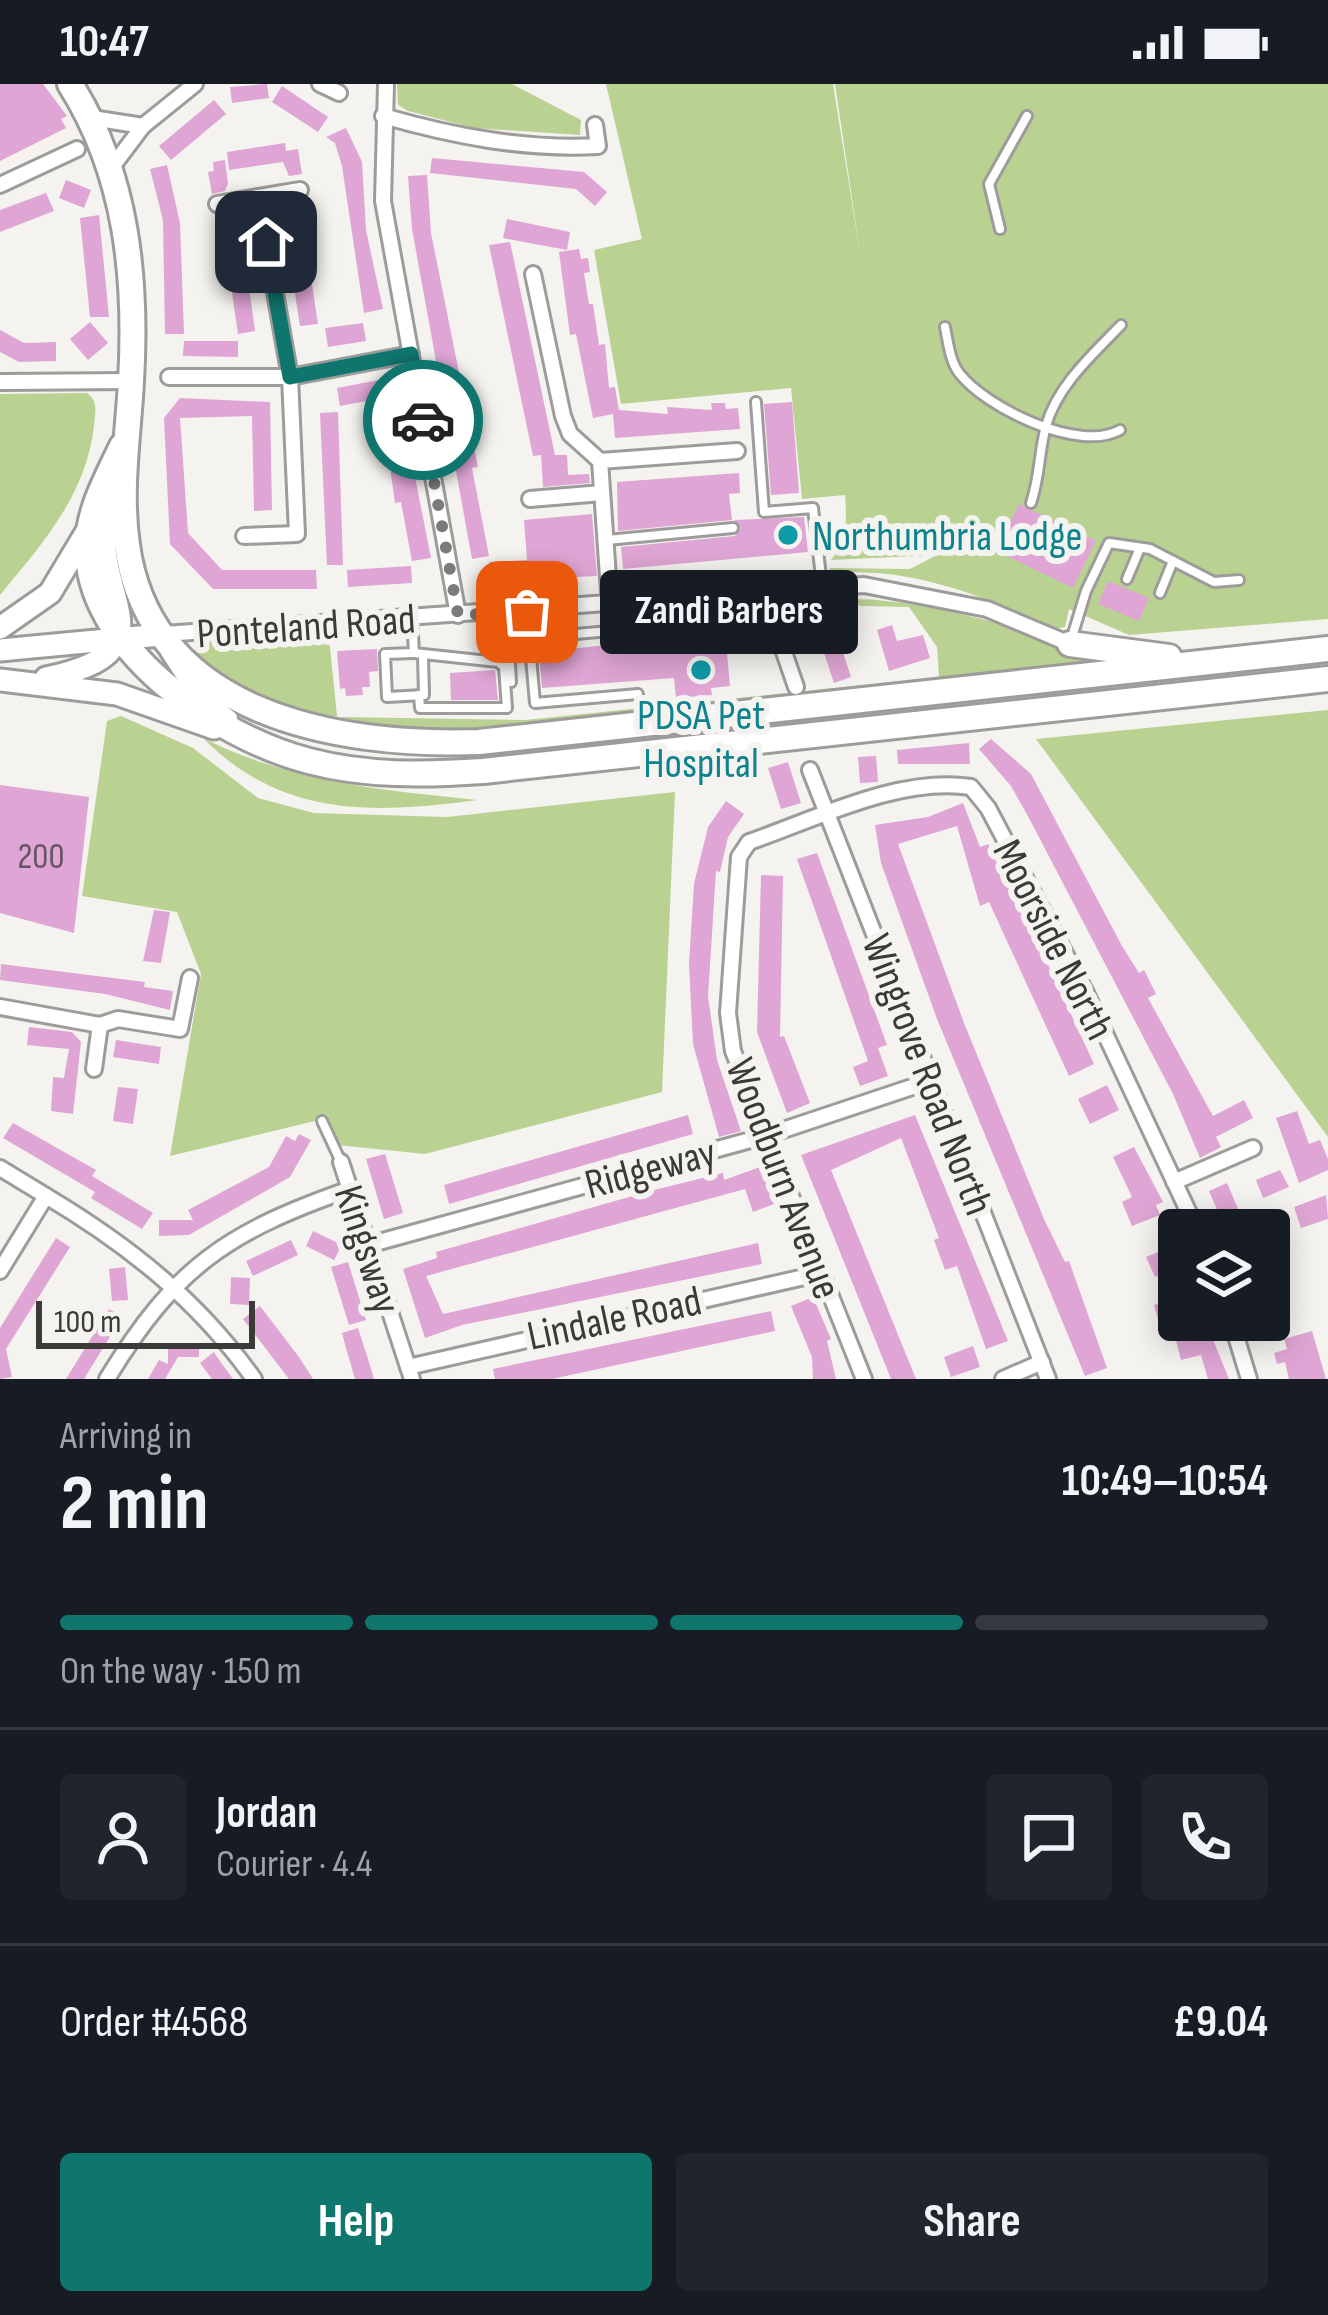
<!DOCTYPE html>
<html lang="en">
<head>
<meta charset="utf-8">
<style>
  body { margin:0; font-family:"Sofia Sans Condensed",sans-serif; background:#20242c; color:#f1f3f6; height:100vh; display:flex; flex-direction:column; font-size:45px; white-space:nowrap }
  * { box-sizing:border-box; margin:0 }
  p { font-size:39px; color:#9ea1a6 }
  .icon { flex:none; width:66px; height:66px; fill:none; stroke:currentColor; stroke-width:2; stroke-linecap:round; stroke-linejoin:round }
  .map { position:relative; height:1295px; overflow:hidden }
  .details { display:flex; flex-direction:column; background:#171b24; flex:1 }
  .details>* { flex:none }
  .fabs { position:absolute; left:1158px; top:1125px; display:grid; gap:24px }
  .fabs a { display:grid; place-items:center; width:132px; height:132px; border-radius:12px; background:#171b24; box-shadow:0 6px 30px #0003; font-size:60px }
  .scale { position:absolute; left:36px; bottom:30px; width:219px; box-sizing:border-box; padding-left:12px; border:6px solid #3b3a39; border-top:0; font-size:33px; line-height:42px; white-space:nowrap; color:#3b3a39; -webkit-text-stroke:9px #f5f3f0; paint-order:stroke }
  .pin { position:absolute; display:grid; place-items:center; width:102px; height:102px; color:#fff; margin:-51px; border-radius:24px; box-shadow:0 6px 18px #0006 }
  .courier { position:absolute; display:grid; place-items:center; width:120px; height:120px; margin:-60px; border:9px solid #0f766e; border-radius:50%; background:#fff; color:#222; box-shadow:0 3px 15px #0007 }
  .bubble { position:absolute; height:84px; border-radius:12px; background:#171b24; box-shadow:0 6px 30px #0003; font-size:39px; font-weight:700; line-height:84px; text-align:center }
  .head em { font-style:normal; font-weight:700 }
  .head div { display:flex; flex-direction:column-reverse }
  .head { display:flex; align-items:center; justify-content:space-between; height:204px; padding:0 60px }
  h1 { font-size:78px; font-weight:700; line-height:90px }
  .bar { display:grid; grid-template-columns:repeat(4,1fr); gap:18px 12px; align-content:center; height:144px; padding:0 60px }
  .bar i { height:15px; border-radius:9px; background:#363941 }
  .bar .selected { background:#0f766e }
  .bar p { grid-column:span 4 }
  .line { display:flex; align-items:center; gap:30px; padding:0 60px; border-top:3px solid #363941 }
  .line div { flex:1 }
  .round { display:grid; place-items:center; flex:none; width:126px; height:126px; border-radius:12px; background:#20242c }
  .button { display:flex; gap:24px; margin-top:auto; padding:24px 60px }
  .button a { flex:1; height:138px; border-radius:12px; background:#0f766e; color:#fff; font-size:48px; font-weight:700; line-height:138px; text-align:center }
  .button a+a { background:#20242c; color:#f1f3f6 }
  .status { display:flex; justify-content:space-between; align-items:center; height:84px; padding:0 60px; background:#171b24; direction:ltr }
  .status svg { height:33px; fill:currentColor }
  .map>svg:first-child { display:block }
  .green { fill:#b9d292 }
  .building { fill:#dfa5d4 }
  .lines { fill:none; stroke-linecap:round; stroke-linejoin:round }
  .service-casing { stroke:#9e9c9a; stroke-width:14 }
  .minor-casing { stroke:#9e9c9a; stroke-width:20 }
  .primary-casing { stroke:#9e9c9a; stroke-width:27 }
  .trunk-casing { stroke:#9e9c9a; stroke-width:30 }
  .service { stroke:#fff; stroke-width:8 }
  .minor { stroke:#fff; stroke-width:14 }
  .primary { stroke:#fff; stroke-width:21 }
  .trunk { stroke:#fff; stroke-width:24 }
  .done { stroke:#7c7b79; stroke-width:12; stroke-dasharray:0 21.6 }
  .route { stroke:#0f766e; stroke-width:15 }
  .culture-dot { fill:#0f9aa8; stroke:#f5f3f0; stroke-width:4.5 }
  .labels { text-anchor:middle; stroke-width:12; stroke-linejoin:round; paint-order:stroke }
  .number-label { font-size:36px; fill:#645560 }
  .culture-label { font-size:42px; fill:#0d838f; stroke:#f5f3f0; text-anchor:start }
  .street-label { font-size:42px; fill:#3b3a39; stroke:#f5f3f0 }
</style>
</head>
<body>
<div class="status"><b>10:47</b><svg viewBox="0 0 49 12"><path d="M0 12V9h3v3zM5 12V6h3v6zM10 12V3h3v9zM15 12V0h3v12zM26 1h20v11H26zM47 4h2v5h-2z"/></svg></div>
<div class="map">
<svg width="1328" height="1295" viewBox="0 0 1328 1295">
  <rect width="100%" height="100%" fill="#f5f3f0"/>
  <g class="green">
    <path d="M 397,0 L 512,0 L 581,36 L 580,51 L 474,44 L 408,27 L 398,21 Z"/>
    <path d="M 606,0 L 833,0 L 861,175 L 835,0 L 1328,0 L 1328,535 L 1129,551 L 1069,525 L 1065,543 L 1055,545 C 983,512 914,483 833,489 L 829,484 L 910,485 L 937,471 L 831,476 C 847,457 847,435 845,411 L 802,415 L 791,304 L 621,320 L 594,166 L 642,155 Z"/>
    <path d="M 87,309 C 99,318 95,328 94,342 C 86,411 43,459 0,511 L 0,310 Z"/>
    <path d="M 857,515 C 908,515 1057,545 1089,581 L 476,649 L 420,650 L 342,639 L 342,633 L 525,636 L 939,593 L 937,563 L 909,523 L 859,522 Z"/>
    <path d="M 265,546 L 275,555 L 329,554 L 337,632 C 286,630 226,611 194,567 L 202,554 Z"/>
    <path d="M 1328,626 L 1328,1053 L 1036,655 Z"/>
    <path d="M 121,632 L 193,664 L 258,714 L 314,729 L 447,733 L 675,708 L 662,1008 L 425,1070 L 337,1061 L 327,1034 L 170,1072 L 201,890 L 177,828 L 82,812 L 107,637 Z"/>
    <path d="M 203,654 C 291,698 381,706 477,716 C 373,730 282,734 203,654 Z"/>
  </g>
  <g class="building">
    <path d="M 0,0 L 43,0 L 67,32 L 61,35 L 66,44 L 0,77 Z"/>
    <path d="M 267,0 L 269,14 L 232,19 L 230,3 Z"/>
    <path d="M 282,2 L 328,33 L 318,48 L 272,18 Z"/>
    <path d="M 214,16 L 226,30 L 171,76 L 159,62 Z"/>
    <path d="M 346,44 L 362,78 L 366,146 L 383,225 L 364,229 L 342,82 L 335,59 L 326,53 Z"/>
    <path d="M 285,59 L 286,67 L 298,65 L 302,90 L 289,92 L 283,78 L 229,86 L 227,68 Z"/>
    <path d="M 432,74 L 584,88 L 607,108 L 595,122 L 576,105 L 430,89 Z"/>
    <path d="M 225,76 L 228,100 L 225,107 L 212,110 L 208,88 L 214,87 L 213,78 Z"/>
    <path d="M 167,81 L 180,139 L 184,250 L 165,250 L 163,136 L 150,85 Z"/>
    <path d="M 427,91 L 431,149 L 478,383 L 472,384 L 489,472 L 472,475 L 412,145 L 408,92 Z"/>
    <path d="M 66,96 L 91,106 L 84,124 L 59,114 Z"/>
    <path d="M 46,109 L 54,127 L 0,148 L 0,126 Z"/>
    <path d="M 300,121 L 318,240 L 300,242 L 282,124 Z"/>
    <path d="M 239,130 L 255,247 L 238,250 L 221,133 Z"/>
    <path d="M 99,131 L 109,233 L 90,233 L 80,134 Z"/>
    <path d="M 507,135 L 570,148 L 567,166 L 503,154 Z"/>
    <path d="M 510,158 L 555,371 L 567,371 L 568,391 L 589,390 L 590,399 L 543,403 L 541,371 L 533,372 L 489,161 Z"/>
    <path d="M 579,165 L 581,175 L 588,174 L 590,188 L 584,189 L 589,220 L 593,220 L 599,261 L 605,260 L 609,304 L 615,303 L 619,326 L 668,330 L 667,323 L 712,326 L 711,319 L 725,319 L 726,325 L 738,324 L 740,345 L 615,354 L 613,330 L 593,334 L 576,250 L 570,251 L 559,168 Z"/>
    <path d="M 90,238 L 108,259 L 88,276 L 70,255 Z"/>
    <path d="M 363,239 L 366,257 L 328,263 L 325,244 Z"/>
    <path d="M 0,246 L 24,259 L 56,258 L 56,277 L 19,278 L 0,268 Z"/>
    <path d="M 184,257 L 238,257 L 238,273 L 183,272 Z"/>
    <path d="M 384,295 L 388,313 L 340,322 L 337,304 Z"/>
    <path d="M 180,314 L 270,318 L 272,426 L 254,427 L 252,332 L 180,334 L 188,449 L 222,486 L 316,486 L 317,505 L 213,505 L 170,460 L 164,334 Z"/>
    <path d="M 792,318 L 799,409 L 771,411 L 764,320 Z"/>
    <path d="M 401,322 L 431,474 L 412,477 L 401,418 L 395,419 L 382,326 Z"/>
    <path d="M 338,328 L 343,481 L 327,481 L 320,329 Z"/>
    <path d="M 739,389 L 740,409 L 729,410 L 732,436 L 618,447 L 617,398 Z"/>
    <path d="M 1019,420 L 1096,457 L 1073,504 L 996,467 Z"/>
    <path d="M 592,430 L 597,492 L 490,497 L 489,478 L 527,476 L 524,436 Z"/>
    <path d="M 804,433 L 808,468 L 623,485 L 621,463 L 735,452 L 741,444 L 734,436 Z"/>
    <path d="M 411,482 L 412,499 L 348,503 L 347,486 Z"/>
    <path d="M 1108,497 L 1149,514 L 1139,537 L 1098,520 Z"/>
    <path d="M 848,534 L 850,555 L 839,556 L 851,593 L 834,599 L 820,557 L 809,558 L 807,537 Z"/>
    <path d="M 892,541 L 897,557 L 923,551 L 930,574 L 889,587 L 877,546 Z"/>
    <path d="M 705,551 L 707,570 L 727,568 L 730,602 L 711,604 L 712,611 L 676,614 L 674,594 L 542,604 L 539,568 Z"/>
    <path d="M 377,565 L 378,587 L 369,588 L 370,603 L 362,603 L 363,611 L 346,612 L 345,604 L 340,605 L 337,567 Z"/>
    <path d="M 495,586 L 498,616 L 451,616 L 450,589 Z"/>
    <path d="M 991,655 L 1031,690 L 1122,862 L 1139,889 L 1144,886 L 1156,910 L 1148,914 L 1213,1032 L 1244,1016 L 1253,1034 L 1216,1053 L 1221,1063 L 1200,1074 L 1173,1010 L 1030,736 L 1011,702 L 979,665 Z"/>
    <path d="M 969,659 L 970,680 L 898,680 L 897,666 Z"/>
    <path d="M 876,672 L 878,698 L 860,699 L 858,673 Z"/>
    <path d="M 788,678 L 801,719 L 781,725 L 768,684 Z"/>
    <path d="M 0,701 L 89,713 L 74,849 L 0,829 Z"/>
    <path d="M 726,717 L 744,730 L 728,753 L 720,788 L 716,787 L 708,912 L 717,976 L 741,1047 L 719,1053 L 693,960 L 689,880 L 694,800 L 708,743 Z"/>
    <path d="M 963,719 L 980,763 L 988,760 L 1016,811 L 1094,980 L 1069,992 L 989,818 L 980,822 L 957,742 L 898,760 L 964,939 L 1044,1135 L 1065,1178 L 1069,1177 L 1107,1284 L 1085,1292 L 937,935 L 881,779 L 875,741 L 928,733 Z"/>
    <path d="M 817,769 L 887,961 L 878,964 L 888,992 L 860,1002 L 853,983 L 868,977 L 797,775 Z"/>
    <path d="M 761,791 L 783,792 L 780,953 L 784,952 L 810,1019 L 787,1029 L 757,948 Z"/>
    <path d="M 154,826 L 170,828 L 161,879 L 143,877 Z"/>
    <path d="M 1,880 L 145,898 L 144,903 L 173,907 L 170,926 L 105,910 L 0,896 Z"/>
    <path d="M 29,943 L 72,948 L 81,958 L 73,1030 L 51,1027 L 53,993 L 64,994 L 69,965 L 27,961 Z"/>
    <path d="M 116,956 L 161,963 L 159,980 L 113,973 Z"/>
    <path d="M 1107,1001 L 1119,1026 L 1090,1040 L 1078,1015 Z"/>
    <path d="M 118,1003 L 138,1005 L 133,1040 L 113,1037 Z"/>
    <path d="M 1297,1027 L 1309,1060 L 1320,1056 L 1328,1075 L 1328,1086 L 1299,1099 L 1276,1034 Z"/>
    <path d="M 688,1031 L 693,1050 L 449,1120 L 444,1101 Z"/>
    <path d="M 915,1031 L 1008,1257 L 986,1265 L 957,1182 L 945,1186 L 934,1156 L 939,1154 L 901,1054 L 831,1086 L 916,1295 L 891,1295 L 801,1071 Z"/>
    <path d="M 13,1039 L 96,1086 L 92,1092 L 153,1129 L 142,1145 L 91,1114 L 95,1108 L 3,1054 Z"/>
    <path d="M 299,1050 L 311,1056 L 290,1093 L 189,1151 L 159,1152 L 159,1136 L 193,1136 L 188,1126 L 269,1083 L 286,1052 L 295,1057 Z"/>
    <path d="M 1134,1063 L 1163,1118 L 1156,1121 L 1160,1131 L 1132,1142 L 1122,1118 L 1132,1113 L 1113,1073 Z"/>
    <path d="M 385,1070 L 403,1129 L 384,1135 L 366,1075 Z"/>
    <path d="M 760,1083 L 774,1120 L 753,1128 L 745,1105 L 426,1192 L 443,1230 L 758,1159 L 762,1180 L 462,1241 L 425,1254 L 403,1185 L 437,1174 L 436,1168 L 650,1107 L 723,1089 L 724,1096 Z"/>
    <path d="M 1280,1086 L 1289,1103 L 1263,1114 L 1256,1096 Z"/>
    <path d="M 1227,1099 L 1244,1139 L 1264,1134 L 1268,1146 L 1233,1146 L 1227,1127 L 1219,1130 L 1209,1107 Z"/>
    <path d="M 1326,1111 L 1328,1135 L 1301,1144 L 1294,1123 Z"/>
    <path d="M 313,1147 L 342,1161 L 334,1176 L 306,1162 Z"/>
    <path d="M 56,1154 L 70,1163 L 6,1265 L 12,1293 L 0,1295 L 0,1244 Z"/>
    <path d="M 291,1156 L 298,1171 L 253,1192 L 246,1177 Z"/>
    <path d="M 1179,1160 L 1179,1183 L 1155,1193 L 1146,1173 Z"/>
    <path d="M 348,1178 L 366,1236 L 349,1241 L 331,1183 Z"/>
    <path d="M 1269,1180 L 1287,1230 L 1269,1235 Z"/>
    <path d="M 125,1183 L 128,1216 L 112,1217 L 109,1185 Z"/>
    <path d="M 231,1193 L 250,1194 L 249,1221 L 230,1220 Z"/>
    <path d="M 813,1213 L 831,1255 L 827,1257 L 836,1295 L 813,1295 L 812,1273 L 791,1222 Z"/>
    <path d="M 1179,1213 L 1179,1236 L 1205,1236 L 1229,1295 L 1208,1295 L 1201,1271 L 1181,1276 L 1173,1245 L 1162,1249 L 1154,1221 Z"/>
    <path d="M 260,1222 L 299,1273 L 313,1295 L 289,1295 L 243,1235 Z"/>
    <path d="M 109,1225 L 122,1233 L 84,1295 L 66,1295 Z"/>
    <path d="M 771,1227 L 775,1247 L 552,1295 L 495,1295 L 493,1285 Z"/>
    <path d="M 358,1244 L 368,1275 L 374,1295 L 355,1295 L 346,1264 L 342,1249 Z"/>
    <path d="M 1312,1247 L 1326,1295 L 1289,1295 L 1285,1278 L 1277,1280 L 1274,1269 L 1287,1265 L 1284,1255 Z"/>
    <path d="M 168,1259 L 199,1259 L 199,1273 L 178,1273 L 165,1295 L 148,1295 L 159,1276 L 168,1280 Z"/>
    <path d="M 973,1262 L 980,1283 L 951,1293 L 944,1273 Z"/>
    <path d="M 214,1268 L 217,1273 L 233,1295 L 212,1295 L 200,1279 Z"/>
  </g>
  <g class="lines">
    <g class="service-casing">
      <g id="service">
        <path d="M 1000,145 L 989,100 L 1027,32"/>
        <path d="M 945,243 C 948,258 950,277 959,289 C 986,324 1079,369 1120,346"/>
        <path d="M 756,318 L 764,428 L 813,424 L 822,501"/>
        <path d="M 1031,419 C 1040,393 1039,367 1046,342 C 1057,302 1093,270 1121,241"/>
        <path d="M 607,456 L 733,444"/>
        <path d="M 1127,495 L 1140,464"/>
        <path d="M 1160,509 L 1173,477"/>
        <path d="M 527,528 L 535,619 L 638,610"/>
        <path d="M 507,529 L 511,598"/>
        <path d="M 412,533 L 414,569 L 498,578 L 504,583 L 507,624 L 420,624 L 419,611"/>
        <path d="M 1072,553 L 1086,507 L 1109,459 L 1150,465 L 1214,498 L 1239,496"/>
        <path d="M 530,554 L 644,544 L 642,518"/>
        <path d="M 414,569 L 385,570 L 387,613 L 424,611 L 423,572"/>
        <path d="M 322,1037 L 341,1078"/>
      </g>
    </g>
    <g class="minor-casing">
      <g id="minor">
        <path d="M 320,0 L 339,9"/>
        <path d="M 386,0 L 383,117 L 458,531"/>
        <path d="M 383,32 C 453,52 525,66 598,62 L 595,41"/>
        <path d="M 92,34 L 143,42"/>
        <path d="M 112,83 L 143,42 L 195,0"/>
        <path d="M 0,101 L 77,65"/>
        <path d="M 217,120 L 300,106"/>
        <path d="M 533,190 L 563,332 L 570,350 L 600,377 L 610,522"/>
        <path d="M 169,293 L 290,293 L 411,270"/>
        <path d="M 0,298 L 131,297"/>
        <path d="M 600,377 L 737,367"/>
        <path d="M 530,415 L 602,409"/>
        <path d="M 244,452 L 297,450 L 290,293 L 258,113"/>
        <path d="M 763,507 L 796,603"/>
        <path d="M 164,550 L 864,501 L 987,525 L 1070,560"/>
        <path d="M 168,568 L 190,602 L 230,634"/>
        <path d="M 810,686 L 1048,1295"/>
        <path d="M 0,923 L 100,941 L 118,935 L 180,945 L 190,894"/>
        <path d="M 94,985 L 100,941"/>
        <path d="M 341,1078 L 412,1295"/>
        <path d="M 0,1084 L 46,1112"/>
        <path d="M 1174,1098 L 1253,1064"/>
        <path d="M 368,1161 L 765,1052 L 930,997"/>
        <path d="M 0,1187 L 46,1112 C 128,1161 198,1216 254,1295"/>
        <path d="M 1231,1236 L 1249,1295"/>
        <path d="M 408,1283 L 822,1189"/>
        <path d="M 107,1295 C 175,1183 227,1148 350,1105"/>
        <path d="M 864,1295 L 733,967 L 728,929 L 739,773 L 749,758 C 816,735 899,692 971,703 L 988,724 L 1086,909 L 1197,1146"/>
        <path d="M 1003,1295 L 1042,1278"/>
      </g>
    </g>
    <g class="primary-casing">
      <g id="primary">
        <path d="M 0,544 L 50,509 L 89,444"/>
        <path d="M 0,566 L 160,551"/>
        <path d="M 46,594 C 178,567 89,511 107,432 C 109,420 118,409 124,398"/>
        <path d="M 0,596 L 117,610 L 214,644"/>
      </g>
    </g>
    <g class="trunk-casing">
      <g id="trunk">
        <path d="M 70,0 C 127,90 137,194 131,298 C 128,352 119,407 127,461 C 150,631 339,663 479,658 L 1328,565"/>
        <path d="M 122,362 C 108,392 90,423 88,457 C 82,563 218,654 309,677 C 366,692 424,691 483,687 L 1328,595"/>
        <path d="M 1070,560 L 1169,573"/>
      </g>
    </g>
    <use href="#service" class="service"/>
    <use href="#minor" class="minor"/>
    <use href="#primary" class="primary"/>
    <use href="#trunk" class="trunk"/>
  </g>
  <g class="lines">
    <path class="done" d="M 423,336 L 458,531 L 527,528"/>
    <path class="route" d="M 266,158 L 290,293 L 411,270 L 423,336"/>
  </g>
  <g class="culture-dot">
    <circle cx="788" cy="451" r="12"/>
    <circle cx="701" cy="586" r="12"/>
  </g>
  <g class="labels">
    <g class="number-label">
      <text x="41" y="784">200</text>
    </g>
    <g class="culture-label">
      <text x="812" y="466">Northumbria Lodge</text>
      <text x="701" y="645" text-anchor="middle">PDSA Pet<tspan x="701" dy="48">Hospital</tspan></text>
    </g>
    <g class="street-label">
      <text transform="translate(306 541) rotate(-4)" y="15">Ponteland Road</text>
      <text transform="translate(1055 855) rotate(63)" y="15">Moorside North</text>
      <text transform="translate(929 990) rotate(69)" y="15">Wingrove Road North</text>
      <text transform="translate(650 1083) rotate(-15)" y="15">Ridgeway</text>
      <text transform="translate(785 1094) rotate(69)" y="15">Woodburn Avenue</text>
      <text transform="translate(369 1165) rotate(72)" y="15">Kingsway</text>
      <text transform="translate(614 1233) rotate(-12)" y="15">Lindale Road</text>
    </g>
  </g>
</svg>
<div class="fabs">
<a><svg class="icon" aria-label="layers" viewBox="0 0 24 24"><path d="M12 4l9 5-9 5-9-5zM3 14l9 5 9-5"/></svg></a>
</div>
<div class="scale">100 m</div>
<div class="pin" style="left:527px;top:528px;background:#ea580c"><svg class="icon" aria-label="bag" viewBox="0 0 24 24"><path d="M5 8h14l-1 12H6zM9 8a3 3 0 0 1 6 0"/></svg></div>
<div class="pin" style="left:266px;top:158px;background:#1f2937"><svg class="icon" aria-label="home" viewBox="0 0 24 24"><path d="M3 11l9-7 9 7M6 9v11h12V9"/></svg></div>
<div class="courier" style="left:423px;top:336px"><svg class="icon" aria-label="car" viewBox="0 0 24 24"><path d="M5 17H2v-5l4-1 3-4h7l3 4 3 1v5h-3M9 17h6M6 11h13"/><circle cx="7" cy="17" r="2"/><circle cx="17" cy="17" r="2"/></svg></div>
<div class="bubble" style="left:600px;top:486px;width:258px">Zandi Barbers</div>
</div>
<section class="details">
<div class="head"><div><h1>2 min</h1><p>Arriving in</p></div><em>10:49–10:54</em></div>
<div class="bar"><i class="selected"></i><i class="selected"></i><i class="selected"></i><i></i><p>On the way · 150 m</p></div>
<div class="line" style="height:216px"><a class="round"><svg class="icon" aria-label="person" viewBox="0 0 24 24"><circle cx="12" cy="8" r="4"/><path d="M4 21q1-7 8-7t8 7"/></svg></a><div><b>Jordan</b><p>Courier · 4.4</p></div><a class="round"><svg class="icon" aria-label="chat" viewBox="0 0 24 24"><path d="M4 5h16v11H9l-5 4z"/></svg></a><a class="round"><svg class="icon" aria-label="phone" viewBox="0 0 24 24"><path d="M5 4h4l2 5-3 2q2 4 5 5l2-3 5 2v4C11 20 4 13 5 4z"/></svg></a></div>
<div class="line" style="height:156px"><div>Order #4568</div><b>£9.04</b></div>
<div class="button"><a>Help</a><a>Share</a></div>
</section>
</body>
</html>
